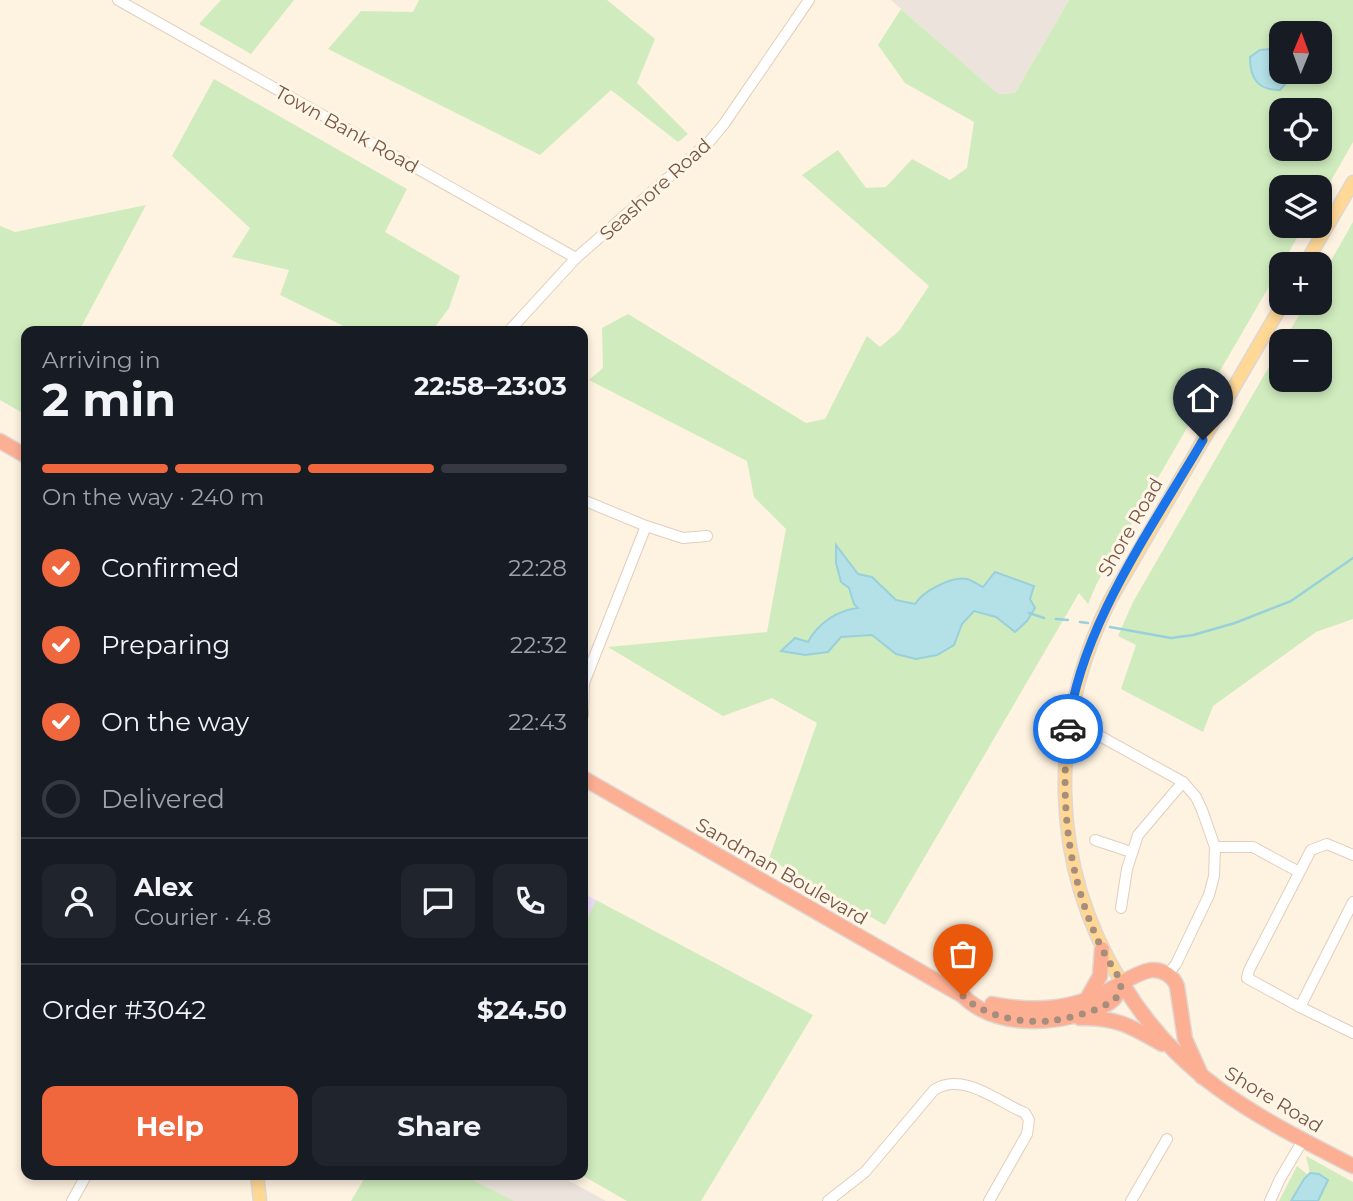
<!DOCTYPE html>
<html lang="en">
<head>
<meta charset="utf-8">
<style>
  body { margin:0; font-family:Montserrat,sans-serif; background:#20242c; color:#f1f3f6; height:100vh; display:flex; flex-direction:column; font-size:26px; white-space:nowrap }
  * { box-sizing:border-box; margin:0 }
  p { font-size:23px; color:#9ea1a6 }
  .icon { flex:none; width:38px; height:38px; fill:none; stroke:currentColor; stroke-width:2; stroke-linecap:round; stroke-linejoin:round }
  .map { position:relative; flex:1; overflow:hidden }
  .sheet { position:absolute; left:21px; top:326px; width:567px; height:854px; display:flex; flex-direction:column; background:#171b24; border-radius:14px; box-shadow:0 4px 10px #0003 }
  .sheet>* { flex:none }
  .needle { width:46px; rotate:1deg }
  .controls { position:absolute; left:1269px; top:21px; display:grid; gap:14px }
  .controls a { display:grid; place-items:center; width:63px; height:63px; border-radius:14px; background:#171b24; box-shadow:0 4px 10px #0003; font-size:35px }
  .pin { position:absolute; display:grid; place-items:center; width:60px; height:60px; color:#fff; margin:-72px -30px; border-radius:50% 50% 50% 0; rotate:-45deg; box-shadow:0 0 7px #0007 }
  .pin .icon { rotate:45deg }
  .courier { position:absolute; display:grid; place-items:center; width:70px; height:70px; margin:-35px; border:5px solid #1a73e8; border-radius:50%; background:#fff; color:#222; box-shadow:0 2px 9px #0007 }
  .summary em { font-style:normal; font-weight:700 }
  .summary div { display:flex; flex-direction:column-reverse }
  .summary { display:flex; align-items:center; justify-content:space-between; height:119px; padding:0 21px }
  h1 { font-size:46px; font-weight:700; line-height:52px }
  .bar { display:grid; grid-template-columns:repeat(4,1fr); gap:10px 7px; align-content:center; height:84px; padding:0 21px }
  .bar i { height:9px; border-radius:5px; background:#363941 }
  .bar .on { background:#f0663d }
  .bar p { grid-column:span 4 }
  .line { display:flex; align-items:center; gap:18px; padding:0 21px; border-top:2px solid #363941 }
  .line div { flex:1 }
  .round { display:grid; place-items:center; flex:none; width:74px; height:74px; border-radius:14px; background:#20242c }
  ol { padding:0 21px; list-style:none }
  li { display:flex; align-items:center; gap:21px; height:77px }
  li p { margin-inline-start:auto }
  li .icon { padding:7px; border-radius:50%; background:#f0663d; color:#fff; stroke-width:4 }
  li:last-child { color:#9ea1a6 }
  li i { width:38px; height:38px; border:4px solid #363941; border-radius:50% }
  .cta { display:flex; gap:14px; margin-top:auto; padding:14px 21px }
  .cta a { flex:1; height:80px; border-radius:14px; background:#f0663d; color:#fff; font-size:28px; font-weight:700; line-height:80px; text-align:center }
  .cta a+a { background:#20242c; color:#f1f3f6 }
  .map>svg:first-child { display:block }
  .industrial { fill:#ece4dc }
  .education { fill:#efddfa }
  .green { fill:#d0ecbe; fill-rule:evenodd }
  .water { fill:#b4e0e8; stroke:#99d0da; stroke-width:2 }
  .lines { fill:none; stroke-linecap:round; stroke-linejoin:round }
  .stream { stroke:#99d0da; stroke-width:2.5 }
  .minor-casing { stroke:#e2cebc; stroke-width:12 }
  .major-casing { stroke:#ded7d3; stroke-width:15 }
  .highway-casing { stroke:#ded7d3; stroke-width:17 }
  .minor { stroke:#fff; stroke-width:10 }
  .major { stroke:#ffd896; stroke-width:12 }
  .highway { stroke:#fcaf93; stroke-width:14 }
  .done { stroke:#a68d7c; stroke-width:7; stroke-dasharray:0 12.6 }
  .route { stroke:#1a73e8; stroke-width:9 }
  .labels { text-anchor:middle; stroke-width:6; stroke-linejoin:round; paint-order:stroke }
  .street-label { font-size:19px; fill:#765746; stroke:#fff6e8 }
</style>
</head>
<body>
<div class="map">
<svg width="1353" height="1201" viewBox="0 0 1353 1201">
  <rect width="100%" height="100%" fill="#fef2e0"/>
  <g class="industrial">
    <path d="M 891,0 L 1069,0 L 1015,93 L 997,94 Z"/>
    <path d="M 476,1174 L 557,1174 L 606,1201 L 512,1201 L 473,1180 Z"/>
  </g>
  <path class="education" d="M 583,893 L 596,900 L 583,927 Z"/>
  <g class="green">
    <path d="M 221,0 L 294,0 L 251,54 L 199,24 Z"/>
    <path d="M 419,0 L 607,0 L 655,39 L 637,83 L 688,134 L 678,142 L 611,90 L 540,155 L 328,49 L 361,11 L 413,12 Z"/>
    <path d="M 1069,0 L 1353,0 L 1353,142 L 1320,200 L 1320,187 L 1281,187 L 1281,226 L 1304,226 L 1097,583 L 1088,604 L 1079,593 L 885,925 L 769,859 L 817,723 L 772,698 L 723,716 L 608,647 L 767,632 L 786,529 L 754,497 L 747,461 L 589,380 L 603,368 L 602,328 L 628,314 L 806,423 L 825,419 L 867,336 L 880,347 L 899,331 L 929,286 L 802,175 L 838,150 L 866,188 L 886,187 L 912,159 L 950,180 L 967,168 L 974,122 L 905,83 L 878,45 L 901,9 L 998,94 L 1015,93 ZM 1281,33 L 1320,33 L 1320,72 L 1281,72 ZM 1281,110 L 1320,110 L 1320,149 L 1281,149 Z"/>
    <path d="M 214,79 L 407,189 L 385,232 L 460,276 L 449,308 L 432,331 L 411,331 L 402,326 L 399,331 L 354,331 L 280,295 L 289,270 L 232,257 L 250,228 L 172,156 Z"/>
    <path d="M 146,205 L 79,331 L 26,331 L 26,415 L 0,400 L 0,226 L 15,232 Z"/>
    <path d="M 1353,222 L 1353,619 L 1316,632 L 1213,706 L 1203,732 L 1121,689 L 1136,645 L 1118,636 L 1133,602 L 1281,346 L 1281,380 L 1320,380 L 1320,341 L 1284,341 L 1306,303 L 1320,303 L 1320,280 Z"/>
    <path d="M 596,900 L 813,1015 L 701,1201 L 627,1201 L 580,1174 L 583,1174 L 583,927 Z"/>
    <path d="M 1306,1156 L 1353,1182 L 1353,1201 L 1318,1201 L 1327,1184 L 1324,1176 L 1310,1173 Z"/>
    <path d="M 1297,1166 L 1308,1175 L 1291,1201 L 1279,1201 Z"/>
    <path d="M 367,1174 L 461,1174 L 514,1201 L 351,1201 Z"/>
  </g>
  <g class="water">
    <path d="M 1270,49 L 1281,50 L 1281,72 L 1290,72 L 1288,81 L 1280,90 C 1257,90 1250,78 1250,57 L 1260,50 Z"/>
    <path d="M 836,545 L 858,574 L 872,577 L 896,600 L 915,604 C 923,591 952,576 967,579 C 972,580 978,585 983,587 L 995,572 L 1034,586 L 1030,599 L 1035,608 L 1027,621 L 1015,632 L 996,617 L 974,611 L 962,624 L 954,645 L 937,655 L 916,659 L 896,654 L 872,635 L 841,637 L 828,652 L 805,655 L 781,651 L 795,638 L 808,642 C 818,623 838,610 858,608 L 854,604 L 849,588 L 841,582 L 836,563 Z"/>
    <path d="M 1310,1173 L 1319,1174 L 1328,1180 L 1318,1201 L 1291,1201 L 1304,1179 Z"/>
  </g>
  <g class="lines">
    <g class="stream">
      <path d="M 1029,613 L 1044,618"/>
      <path d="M 1056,619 L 1068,620"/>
      <path d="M 1080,622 L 1088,623"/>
      <path d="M 1110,627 L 1171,638 L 1193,635 L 1235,623 L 1291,601 L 1353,558"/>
    </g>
    <g class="minor-casing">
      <g id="minor">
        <path d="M 118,0 L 576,258"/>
        <path d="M 509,331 L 576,258 L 709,142 L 724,124 L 809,0"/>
        <path d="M 583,500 L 646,526 L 683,538 L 707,536"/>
        <path d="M 583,715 L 584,683 L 646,526"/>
        <path d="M 1069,722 L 1080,725 L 1183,782 L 1196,797 L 1202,810 L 1215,847 L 1214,876 L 1209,895 L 1176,964 L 1168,974"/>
        <path d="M 1095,840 L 1131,852"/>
        <path d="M 1215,847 L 1253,847 L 1299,872"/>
        <path d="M 1353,855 L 1327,844 L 1311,850 L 1249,970 L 1247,978 L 1300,1007 L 1353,902"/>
        <path d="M 1121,908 L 1127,869 L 1138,835 L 1183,782"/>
        <path d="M 1300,1007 L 1353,1033"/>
        <path d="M 72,1201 L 87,1174"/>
        <path d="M 828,1201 L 865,1172 L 934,1090 C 963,1071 998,1102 1025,1113 L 1029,1120 L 1027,1134 L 989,1201"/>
        <path d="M 1131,1201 L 1167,1139"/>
        <path d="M 1270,1201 L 1280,1179 L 1303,1140"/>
      </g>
    </g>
    <g class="major-casing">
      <g id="major">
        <path d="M 1305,264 L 1353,182"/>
        <path d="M 1122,983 C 1048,863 1048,725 1110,600 L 1283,303"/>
        <path d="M 257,1174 L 260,1201"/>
      </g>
    </g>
    <g class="highway-casing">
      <g id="highway">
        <path d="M 0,441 L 26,456"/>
        <path d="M 583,778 L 963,996 C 994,1027 1048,1025 1087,1012 C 1104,1007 1118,1002 1122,983"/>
        <path d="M 1122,983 C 1179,1079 1258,1117 1353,1166"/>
        <path d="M 1087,999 L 1100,976 L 1102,949"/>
        <path d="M 992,1004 C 1031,1012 1071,1010 1107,991 C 1121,984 1135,973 1151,970 C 1162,969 1173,976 1177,986 L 1185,1039 L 1202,1077"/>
        <path d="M 1080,1018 C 1117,1017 1132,1027 1162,1044"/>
      </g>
    </g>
    <use href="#minor" class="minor"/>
    <use href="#major" class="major"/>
    <use href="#highway" class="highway"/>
  </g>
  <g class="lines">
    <path class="done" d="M 963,996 C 983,1016 1020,1023 1048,1021 C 1064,1020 1115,1008 1120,992 C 1121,988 1121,984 1120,981 C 1117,973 1111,965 1107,958 C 1100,946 1094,932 1089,919 C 1066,858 1061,794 1068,729"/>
    <path class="route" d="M 1068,729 C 1080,627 1152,528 1203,440"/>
  </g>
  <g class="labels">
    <g class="street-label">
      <text transform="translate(347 129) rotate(29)" y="7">Town Bank Road</text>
      <text transform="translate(655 189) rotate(-42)" y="7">Seashore Road</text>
      <text transform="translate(1130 527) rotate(-60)" y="7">Shore Road</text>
      <text transform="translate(782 871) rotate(30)" y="7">Sandman Boulevard</text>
      <text transform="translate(1274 1099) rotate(31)" y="7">Shore Road</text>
    </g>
  </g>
</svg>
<div class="controls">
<a><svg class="needle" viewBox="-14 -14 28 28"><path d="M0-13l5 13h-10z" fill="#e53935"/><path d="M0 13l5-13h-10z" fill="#9ea1a6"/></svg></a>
<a><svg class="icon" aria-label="locate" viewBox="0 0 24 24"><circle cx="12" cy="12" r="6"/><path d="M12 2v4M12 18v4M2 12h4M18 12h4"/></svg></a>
<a><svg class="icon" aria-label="layers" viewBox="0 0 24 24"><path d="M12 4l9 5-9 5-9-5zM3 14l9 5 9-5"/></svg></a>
<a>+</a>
<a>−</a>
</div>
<div class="pin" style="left:963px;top:996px;background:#ea580c"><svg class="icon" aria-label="bag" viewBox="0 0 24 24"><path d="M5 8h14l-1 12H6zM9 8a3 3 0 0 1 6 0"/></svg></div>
<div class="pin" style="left:1203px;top:440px;background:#1f2937"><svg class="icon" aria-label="home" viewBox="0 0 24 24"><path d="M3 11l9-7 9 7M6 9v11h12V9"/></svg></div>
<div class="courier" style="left:1068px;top:729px"><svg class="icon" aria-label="car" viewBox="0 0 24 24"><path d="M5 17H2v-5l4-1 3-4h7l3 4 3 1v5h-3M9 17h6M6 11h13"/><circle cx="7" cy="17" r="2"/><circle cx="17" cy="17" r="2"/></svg></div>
<section class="sheet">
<div class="summary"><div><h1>2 min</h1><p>Arriving in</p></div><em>22:58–23:03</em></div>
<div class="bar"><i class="on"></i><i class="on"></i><i class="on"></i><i></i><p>On the way · 240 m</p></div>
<ol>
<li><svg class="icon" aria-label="check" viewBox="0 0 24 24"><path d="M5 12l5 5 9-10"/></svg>Confirmed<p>22:28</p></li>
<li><svg class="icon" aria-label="check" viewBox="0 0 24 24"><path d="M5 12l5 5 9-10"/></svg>Preparing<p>22:32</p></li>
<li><svg class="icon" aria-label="check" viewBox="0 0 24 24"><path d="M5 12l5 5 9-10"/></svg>On the way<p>22:43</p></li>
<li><i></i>Delivered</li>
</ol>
<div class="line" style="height:126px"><a class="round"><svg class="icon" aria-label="person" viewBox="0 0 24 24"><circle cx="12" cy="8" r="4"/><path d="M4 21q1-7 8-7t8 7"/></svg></a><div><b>Alex</b><p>Courier · 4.8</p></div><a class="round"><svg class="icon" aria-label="chat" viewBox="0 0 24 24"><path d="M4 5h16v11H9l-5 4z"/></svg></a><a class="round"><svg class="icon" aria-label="phone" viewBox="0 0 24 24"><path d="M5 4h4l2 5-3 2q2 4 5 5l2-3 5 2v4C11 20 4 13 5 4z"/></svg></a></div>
<div class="line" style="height:91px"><div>Order #3042</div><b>$24.50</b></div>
<div class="cta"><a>Help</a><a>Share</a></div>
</section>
</div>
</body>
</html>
